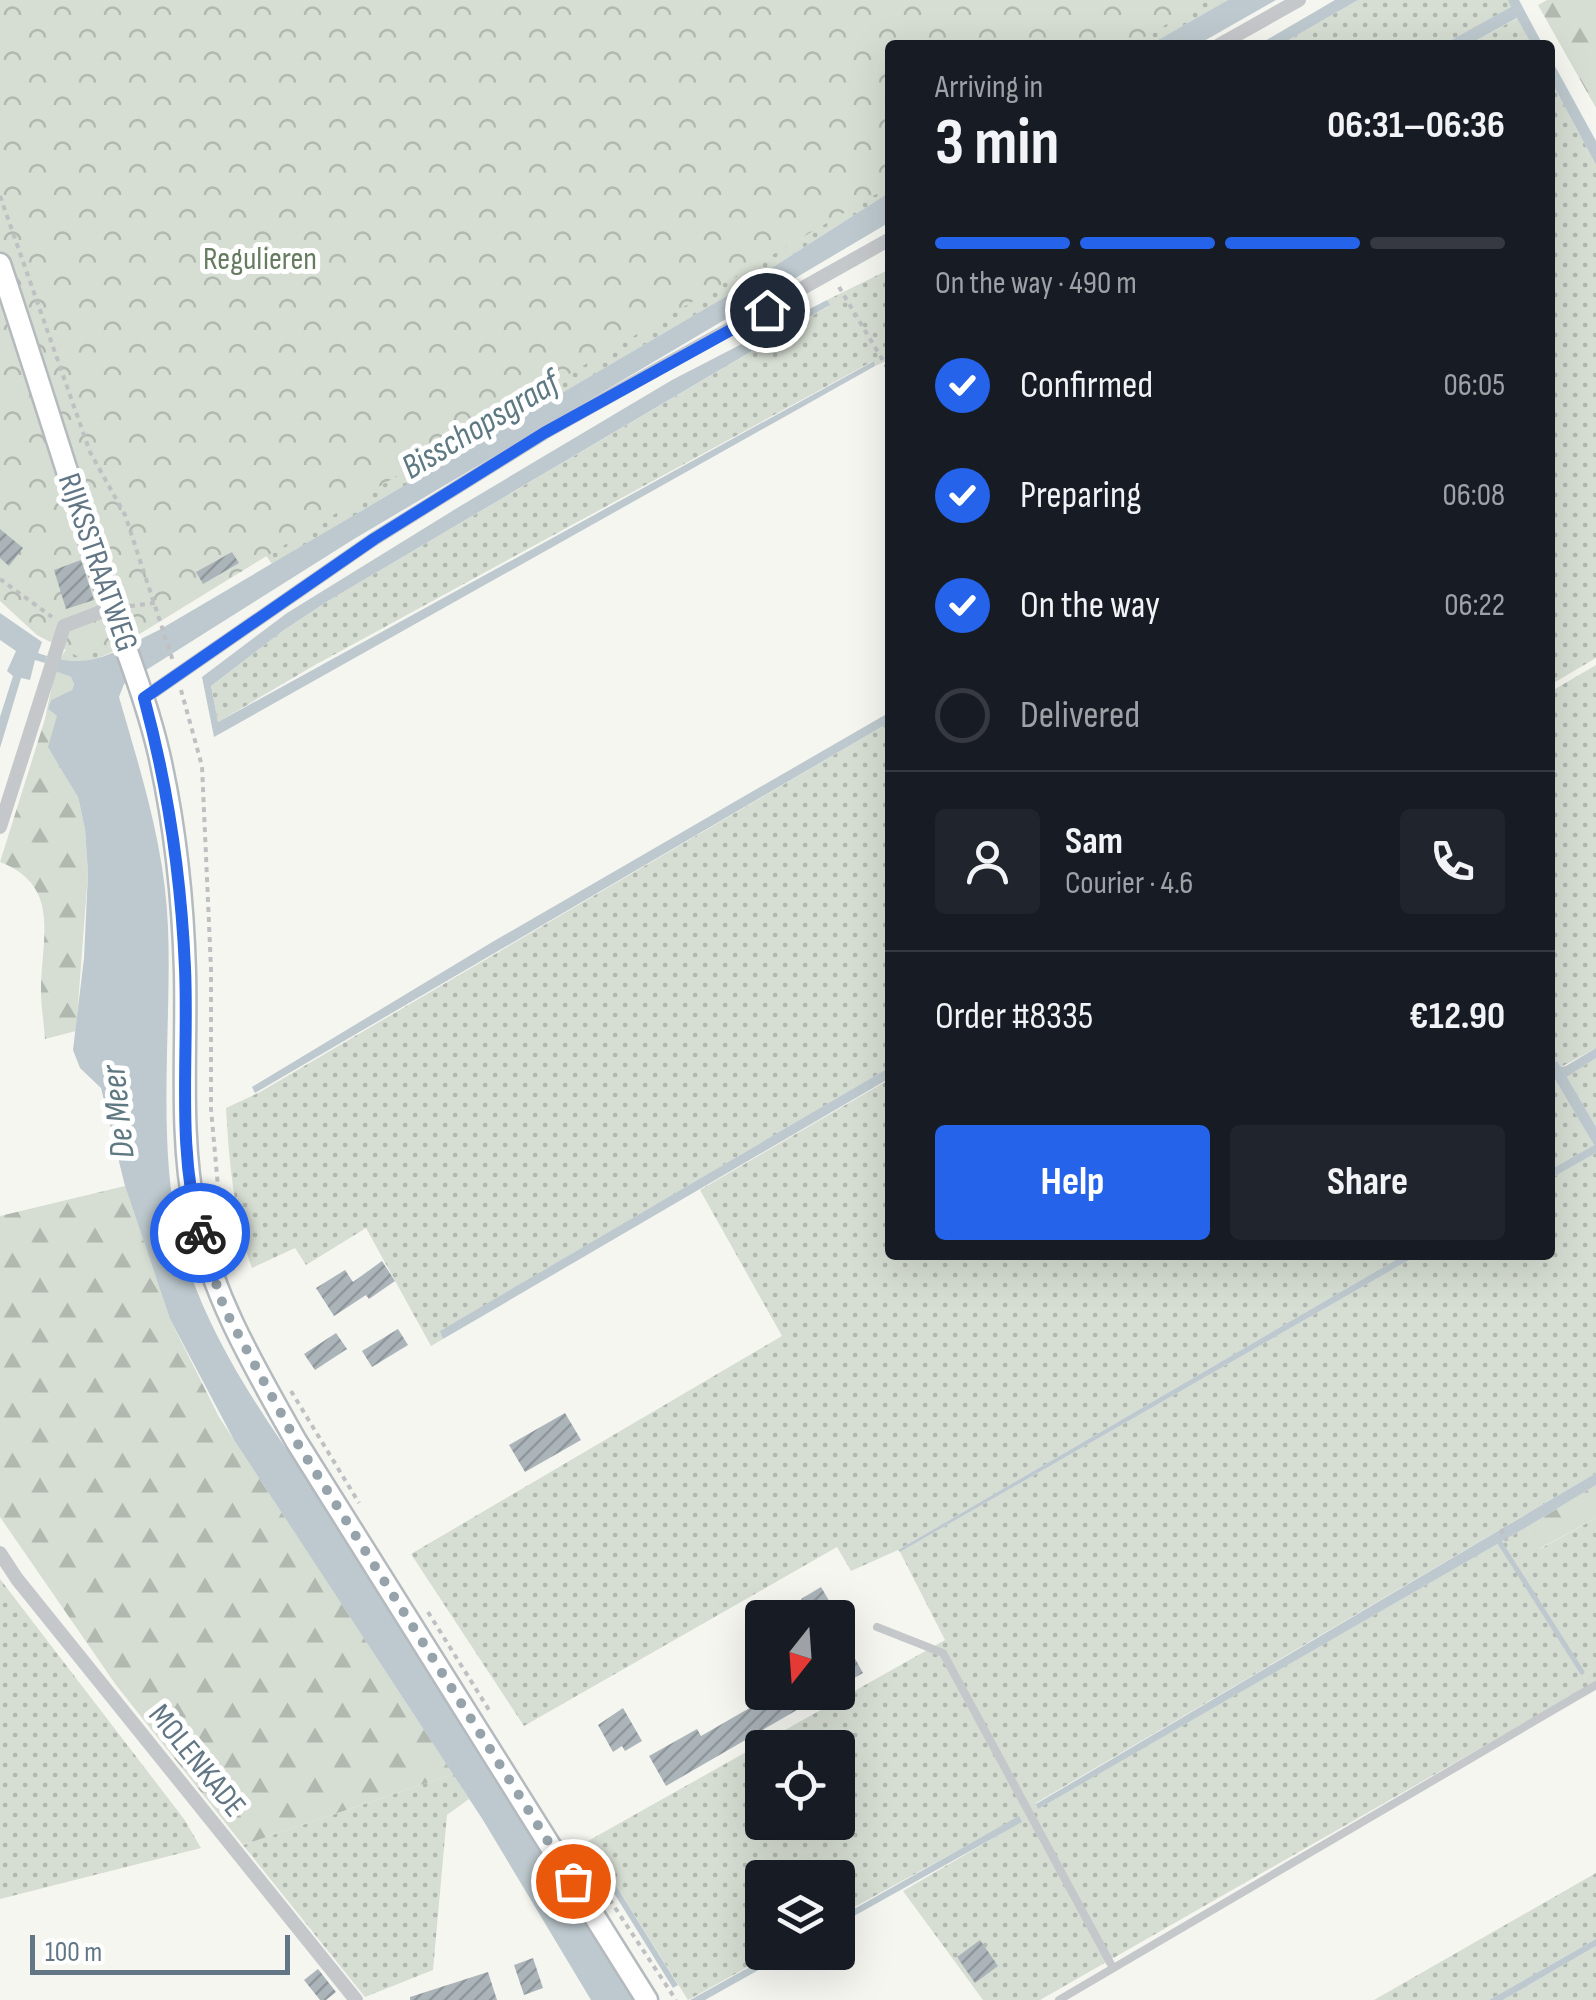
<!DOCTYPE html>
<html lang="en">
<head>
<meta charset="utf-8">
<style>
  body { margin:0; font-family:"Sofia Sans Condensed",sans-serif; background:#20242c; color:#f1f3f6; height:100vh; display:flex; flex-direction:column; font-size:38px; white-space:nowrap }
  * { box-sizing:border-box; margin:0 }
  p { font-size:32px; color:#9ea1a6 }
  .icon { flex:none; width:55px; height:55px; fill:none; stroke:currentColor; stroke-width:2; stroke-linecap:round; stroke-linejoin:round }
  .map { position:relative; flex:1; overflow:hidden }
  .sheet { position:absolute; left:885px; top:40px; width:670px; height:1220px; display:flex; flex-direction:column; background:#171b24; border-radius:10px; box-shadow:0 10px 40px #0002 }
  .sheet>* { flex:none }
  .needle { width:65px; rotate:197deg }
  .controls { position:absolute; left:745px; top:1600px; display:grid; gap:20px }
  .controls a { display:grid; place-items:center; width:110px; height:110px; border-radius:10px; background:#171b24; box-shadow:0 10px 40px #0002; font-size:50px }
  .scale { position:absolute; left:30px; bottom:25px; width:260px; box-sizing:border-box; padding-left:10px; border:5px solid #627685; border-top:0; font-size:28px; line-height:35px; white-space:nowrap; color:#627685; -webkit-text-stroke:8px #fff; paint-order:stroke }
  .pin { position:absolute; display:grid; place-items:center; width:85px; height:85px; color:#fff; margin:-42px; border:5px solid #fff; border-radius:50%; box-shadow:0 2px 10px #0007 }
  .courier { position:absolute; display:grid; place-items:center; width:100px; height:100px; margin:-50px; border:8px solid #2563eb; border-radius:50%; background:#fff; color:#222; box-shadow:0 2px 12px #0007 }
  .head em { font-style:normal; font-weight:700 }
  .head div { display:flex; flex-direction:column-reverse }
  .head { display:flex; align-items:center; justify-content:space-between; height:170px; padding:0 50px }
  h1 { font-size:65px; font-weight:700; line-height:75px }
  .bar { display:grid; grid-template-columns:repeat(4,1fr); gap:15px 10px; align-content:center; height:120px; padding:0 50px }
  .bar i { height:12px; border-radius:8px; background:#363941 }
  .bar .on { background:#2563eb }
  .bar p { grid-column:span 4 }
  .line { display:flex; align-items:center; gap:25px; padding:0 50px; border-top:2px solid #363941 }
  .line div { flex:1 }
  .round { display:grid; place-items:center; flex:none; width:105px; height:105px; border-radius:10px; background:#20242c }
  ol { padding:0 50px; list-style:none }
  li { display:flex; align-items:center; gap:30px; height:110px }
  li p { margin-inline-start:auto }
  li .icon { padding:10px; border-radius:50%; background:#2563eb; color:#fff; stroke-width:4 }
  li:last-child { color:#9ea1a6 }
  li i { width:55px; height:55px; border:5px solid #363941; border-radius:50% }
  .cta { display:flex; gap:20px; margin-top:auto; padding:20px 50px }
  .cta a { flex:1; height:115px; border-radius:10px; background:#2563eb; color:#fff; font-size:40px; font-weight:700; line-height:115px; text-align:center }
  .cta a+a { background:#20242c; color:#f1f3f6 }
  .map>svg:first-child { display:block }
  .grass { fill:url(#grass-dots); fill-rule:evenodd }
  .forest { fill:url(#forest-firs) }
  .park { fill:url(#park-crowns) }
  .water { fill:#bdc9ce }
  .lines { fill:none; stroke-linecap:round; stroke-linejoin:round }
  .stream { stroke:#bdc9ce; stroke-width:5 }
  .building { fill:url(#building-hatch) }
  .secondary-casing { stroke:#b4babe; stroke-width:25 }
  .path { stroke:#bec0c2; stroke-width:4; stroke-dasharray:5 5; stroke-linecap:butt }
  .lane { stroke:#c4c8cb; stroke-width:8 }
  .street { stroke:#c4c8cb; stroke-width:14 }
  .secondary { stroke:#fff; stroke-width:20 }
  .done { stroke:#96a3ab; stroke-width:10; stroke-dasharray:0 18 }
  .route { stroke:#2563eb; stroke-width:12 }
  .labels { text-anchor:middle; stroke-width:10; stroke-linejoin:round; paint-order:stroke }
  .park-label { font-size:32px; fill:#677b61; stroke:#fff }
  .street-label { font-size:32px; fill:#627685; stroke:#fff }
  .water-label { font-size:35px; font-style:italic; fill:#5e7982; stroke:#fff }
</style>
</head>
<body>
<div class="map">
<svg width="1596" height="2000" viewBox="0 0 1596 2000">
  <defs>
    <pattern id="grass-dots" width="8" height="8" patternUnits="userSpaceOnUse" patternTransform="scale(2.5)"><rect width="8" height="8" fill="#d6ddd2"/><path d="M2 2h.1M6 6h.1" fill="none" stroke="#b1b8b0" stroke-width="1.8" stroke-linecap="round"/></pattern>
    <pattern id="forest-firs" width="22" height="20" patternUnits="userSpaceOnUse" patternTransform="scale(2.5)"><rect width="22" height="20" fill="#d6ddd2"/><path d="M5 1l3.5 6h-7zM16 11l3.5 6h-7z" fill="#b1b8b0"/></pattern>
    <pattern id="park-crowns" width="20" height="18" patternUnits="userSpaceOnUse" patternTransform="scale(2.5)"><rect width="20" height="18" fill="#d6ddd2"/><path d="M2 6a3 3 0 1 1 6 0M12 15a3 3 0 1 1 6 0" fill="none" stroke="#b1b8b0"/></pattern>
    <pattern id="building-hatch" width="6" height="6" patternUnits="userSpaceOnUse" patternTransform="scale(2.5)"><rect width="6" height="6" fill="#abb4b9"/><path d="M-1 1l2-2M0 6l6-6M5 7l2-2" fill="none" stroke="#8f979c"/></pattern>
  </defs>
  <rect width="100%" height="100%" fill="#f6f6f1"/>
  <g class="grass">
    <path d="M 1169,0 L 1228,0 L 1149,45 L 1091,45 Z"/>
    <path d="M 1358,0 L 1508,0 L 1512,7 L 1442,45 L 1280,45 Z"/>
    <path d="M 1518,18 L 1532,45 L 1468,45 Z"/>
    <path d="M 1550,79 L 1596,165 L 1596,658 L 1550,685 Z"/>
    <path d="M 890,163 L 890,192 L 742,287 L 272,564 L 244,525 Z"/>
    <path d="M 890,269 L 889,360 L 875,366 L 873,361 L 315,665 L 218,722 L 211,686 L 284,630 L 328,601 L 829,306 L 827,300 Z"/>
    <path d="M 109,631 L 114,651 C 96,660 81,664 60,659 L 67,648 Z"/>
    <path d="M 1596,665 L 1596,1048 L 1561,1067 L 1557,1061 L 1550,1065 L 1550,692 Z"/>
    <path d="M 890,722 L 890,1067 L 441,1331 L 443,1339 L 431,1346 L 366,1228 L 306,1265 L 295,1248 L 252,1268 C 234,1217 229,1161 226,1108 L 260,1092 Z"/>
    <path d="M 1596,1058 L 1596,1127 L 1567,1077 Z"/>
    <path d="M 1550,1071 L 1594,1145 L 1550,1170 Z"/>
    <path d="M 890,1079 L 890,1255 L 1404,1255 L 898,1550 L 851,1571 L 837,1547 L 524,1726 L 411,1554 L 782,1336 L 700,1190 Z"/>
    <path d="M 1596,1153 L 1596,1473 L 1036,1803 L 1039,1808 L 1527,1527 L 1540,1549 L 1596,1518 L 1596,1682 L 1040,2000 L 983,2000 L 903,1891 L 1021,1822 L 1019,1817 L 838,1916 L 838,1878 L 762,1878 L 762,1952 L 773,1953 L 688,2000 L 588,1841 L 945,1640 L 900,1552 L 1418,1255 L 1550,1255 L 1550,1179 ZM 762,1748 L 838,1748 L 838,1822 L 762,1822 Z"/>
    <path d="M 0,1579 L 184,1819 L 201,1848 L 0,1899 Z"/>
    <path d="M 453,1774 L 469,1799 L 447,1815 L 433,1970 L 365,1997 L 243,1845 Z"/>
    <path d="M 1596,1873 L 1596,1939 L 1489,2000 L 1374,2000 Z"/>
    <path d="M 1596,1946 L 1596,2000 L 1503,2000 Z"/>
  </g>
  <g class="forest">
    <path d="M 1547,0 L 1596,0 L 1596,108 L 1538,5 Z"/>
    <path d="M 55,671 L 71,677 L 74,683 L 72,690 L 51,700 L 48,709 L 57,716 L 69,780 L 78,797 L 85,829 L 88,873 L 76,1031 L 45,1039 C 44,1023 41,1007 41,991 C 41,938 62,886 0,862 L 45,719 Z"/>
    <path d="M 125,1186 L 170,1319 L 219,1417 L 453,1774 L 243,1845 L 116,1685 L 0,1517 L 0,1216 Z"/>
    <path d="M 1596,1485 L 1596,1518 L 1539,1549 L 1527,1527 Z"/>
  </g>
  <path class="park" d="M 0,0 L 1208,0 L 1131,45 L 890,45 L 890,186 L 434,453 L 138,635 L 79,657 L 37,635 L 0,601 Z"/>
  <g class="water">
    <path d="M 1228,0 L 1276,0 L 1197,45 L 1149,45 Z"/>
    <path d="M 1335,0 L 1358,0 L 1280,45 L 1258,45 Z"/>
    <path d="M 1508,0 L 1519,0 L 1543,45 L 1532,45 L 1517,18 L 1468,45 L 1442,45 L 1511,7 Z"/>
    <path d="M 1550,57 L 1596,141 L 1596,165 L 1550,79 Z"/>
    <path d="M 890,192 L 890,222 L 354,539 L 124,684 L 119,697 C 141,773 165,847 168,927 C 172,1025 156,1145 180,1239 C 203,1330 259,1410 312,1486 L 633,2000 L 591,2000 L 483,1820 L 234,1440 L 170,1319 L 125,1186 L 101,1088 L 80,1068 L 73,1050 L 84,958 L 88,873 L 85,829 L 78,797 L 48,747 L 57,716 L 48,709 L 51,700 L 72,690 L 74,684 L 71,677 L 55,671 L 60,659 C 96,668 127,645 159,630 L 742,287 Z"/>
    <path d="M 827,300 L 830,305 L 328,601 L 284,630 L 211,686 L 218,722 L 874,361 L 875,366 L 214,737 L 202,677 L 287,613 L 462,505 L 672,380 Z"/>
    <path d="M 0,613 L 42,642 L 38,653 L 47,656 L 45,663 L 35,660 L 30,680 L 21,678 L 0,748 L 0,717 L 13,676 L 7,671 L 16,651 L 0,640 Z"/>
    <path d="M 890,712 L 890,722 L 255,1093 L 252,1087 L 494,941 Z"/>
    <path d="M 1596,1048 L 1596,1058 L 1567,1077 L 1596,1127 L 1596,1153 L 1550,1179 L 1550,1170 L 1594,1145 L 1550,1071 L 1550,1065 L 1557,1061 L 1561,1067 L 1566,1066 Z"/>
    <path d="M 890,1067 L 890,1078 L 443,1339 L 440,1331 Z"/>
    <path d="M 1404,1255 L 1418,1255 L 900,1552 L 898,1550 Z"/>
    <path d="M 1596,1473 L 1596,1485 L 1527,1527 L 1038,1809 L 1036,1804 Z"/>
    <path d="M 1019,1816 L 1022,1822 L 838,1925 L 838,1918 Z"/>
    <path d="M 588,1841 L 678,1985 L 673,1988 L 584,1845 Z"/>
    <path d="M 1596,1939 L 1596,1946 L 1503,2000 L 1489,2000 Z"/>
    <path d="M 775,1953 L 789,1953 L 705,2000 L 690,2000 Z"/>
  </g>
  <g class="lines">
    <path class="stream" d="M 1500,1543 L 1582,1672"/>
  </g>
  <g class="building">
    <path d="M 0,529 L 23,548 L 9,566 L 0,558 Z"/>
    <path d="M 232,552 L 239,563 L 203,584 L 196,572 Z"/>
    <path d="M 81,560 L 94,600 L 66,609 L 54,570 Z"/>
    <path d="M 382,1261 L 395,1281 L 369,1299 L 366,1295 L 334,1316 L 316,1288 L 345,1270 L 353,1282 Z"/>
    <path d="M 398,1329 L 408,1345 L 372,1367 L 362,1351 Z"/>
    <path d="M 336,1333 L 347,1349 L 315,1370 L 304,1354 Z"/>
    <path d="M 565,1413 L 581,1440 L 525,1472 L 509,1445 Z"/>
    <path d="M 821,1587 L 831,1604 L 811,1616 L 801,1599 Z"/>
    <path d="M 838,1628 L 863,1673 L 838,1687 Z"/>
    <path d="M 754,1692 L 828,1692 L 666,1786 L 649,1756 L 697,1729 L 701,1736 L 760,1702 Z"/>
    <path d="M 623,1708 L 642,1741 L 625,1751 L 622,1746 L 613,1752 L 598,1725 Z"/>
    <path d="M 980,1940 L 998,1966 L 975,1983 L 957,1957 Z"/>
    <path d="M 533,1958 L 543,1988 L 524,1995 L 514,1965 Z"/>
    <path d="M 318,1969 L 336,1992 L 326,2000 L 320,2000 L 304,1980 Z"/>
    <path d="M 488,1972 L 497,2000 L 410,2000 L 410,1997 Z"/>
  </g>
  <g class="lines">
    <g class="secondary-casing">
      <path id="secondary" d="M 0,264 C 38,377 72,490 110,603 C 127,653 147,702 159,754 C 175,825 183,899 185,972 C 187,1052 179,1134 195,1214 C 212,1296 255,1368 296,1441 L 647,2000"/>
    </g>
    <g class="path">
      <path d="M 0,196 L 90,452 L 125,515 L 173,661"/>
      <path d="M 839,287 L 888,369"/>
      <path d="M 0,579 L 52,617"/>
      <path d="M 130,606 L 155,603"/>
      <path d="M 181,690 L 202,766 L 211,969 L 211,1109 L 222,1231 L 234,1275"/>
      <path d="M 291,1391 L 359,1503"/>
      <path d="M 1501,1529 L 1507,1541"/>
      <path d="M 428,1612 L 489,1710"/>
      <path d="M 571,1841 L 676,2000"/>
    </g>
    <g class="lane">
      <path d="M 877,1627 L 943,1653 L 1113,1968"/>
      <path d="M 1059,2000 L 1596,1685"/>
    </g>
    <g class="street">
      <path d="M 1219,45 L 1299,0"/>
      <path d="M 144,698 L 374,539 L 544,433 L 890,239"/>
      <path d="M 0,827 L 64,626 L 111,608"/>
      <path d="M 0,1553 L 17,1579 L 356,2000"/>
    </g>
    <use href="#secondary" class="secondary"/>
  </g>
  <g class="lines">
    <path class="done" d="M 200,1233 L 224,1308 L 296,1441 L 573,1881"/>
    <path class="route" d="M 200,1233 C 176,1147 189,1056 185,968 C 181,876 168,787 144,698 L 374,539 L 544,433 L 767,310"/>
  </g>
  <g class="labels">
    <g class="park-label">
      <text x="260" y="269">Regulieren</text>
    </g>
    <g class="street-label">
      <text transform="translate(99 562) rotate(71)" y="11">RIJKSSTRAATWEG</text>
      <text transform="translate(198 1760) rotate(51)" y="11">MOLENKADE</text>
    </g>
    <g class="water-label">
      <text transform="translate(480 424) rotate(-31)" y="12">Bisschopsgraaf</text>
      <text transform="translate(117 1112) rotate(-96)" y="12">De Meer</text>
    </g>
  </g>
</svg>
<div class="controls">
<a><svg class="needle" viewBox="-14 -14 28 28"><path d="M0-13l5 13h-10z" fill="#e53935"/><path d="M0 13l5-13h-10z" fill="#9ea1a6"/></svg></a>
<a><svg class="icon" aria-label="locate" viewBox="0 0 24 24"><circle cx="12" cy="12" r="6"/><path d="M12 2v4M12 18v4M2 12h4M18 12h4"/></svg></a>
<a><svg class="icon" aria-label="layers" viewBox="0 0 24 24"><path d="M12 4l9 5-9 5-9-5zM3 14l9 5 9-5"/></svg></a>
</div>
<div class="scale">100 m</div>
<div class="pin" style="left:573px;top:1881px;background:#ea580c"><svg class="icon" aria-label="bag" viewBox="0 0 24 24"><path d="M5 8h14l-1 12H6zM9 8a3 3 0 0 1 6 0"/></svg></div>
<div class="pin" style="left:767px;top:310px;background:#1f2937"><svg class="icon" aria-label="home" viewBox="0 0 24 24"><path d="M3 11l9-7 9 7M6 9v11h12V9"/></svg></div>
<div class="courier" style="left:200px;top:1233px"><svg class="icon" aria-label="bike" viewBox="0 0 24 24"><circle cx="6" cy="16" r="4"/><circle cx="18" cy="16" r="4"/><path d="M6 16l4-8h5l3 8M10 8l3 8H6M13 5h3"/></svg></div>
<section class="sheet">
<div class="head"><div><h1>3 min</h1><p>Arriving in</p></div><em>06:31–06:36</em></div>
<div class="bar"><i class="on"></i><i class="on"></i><i class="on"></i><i></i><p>On the way · 490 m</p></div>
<ol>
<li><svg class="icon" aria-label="check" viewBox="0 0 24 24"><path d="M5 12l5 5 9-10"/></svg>Confirmed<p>06:05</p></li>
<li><svg class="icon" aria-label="check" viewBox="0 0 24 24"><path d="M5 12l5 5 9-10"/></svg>Preparing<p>06:08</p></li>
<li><svg class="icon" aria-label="check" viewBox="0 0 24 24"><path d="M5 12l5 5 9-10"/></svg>On the way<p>06:22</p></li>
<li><i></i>Delivered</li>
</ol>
<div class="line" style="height:180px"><a class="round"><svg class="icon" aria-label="person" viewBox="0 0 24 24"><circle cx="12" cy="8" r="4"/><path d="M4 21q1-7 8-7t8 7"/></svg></a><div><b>Sam</b><p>Courier · 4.6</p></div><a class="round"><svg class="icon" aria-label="phone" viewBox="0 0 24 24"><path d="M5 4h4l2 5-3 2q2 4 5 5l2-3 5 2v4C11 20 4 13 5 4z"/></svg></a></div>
<div class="line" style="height:130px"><div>Order #8335</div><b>€12.90</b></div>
<div class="cta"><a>Help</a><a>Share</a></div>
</section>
</div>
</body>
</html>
